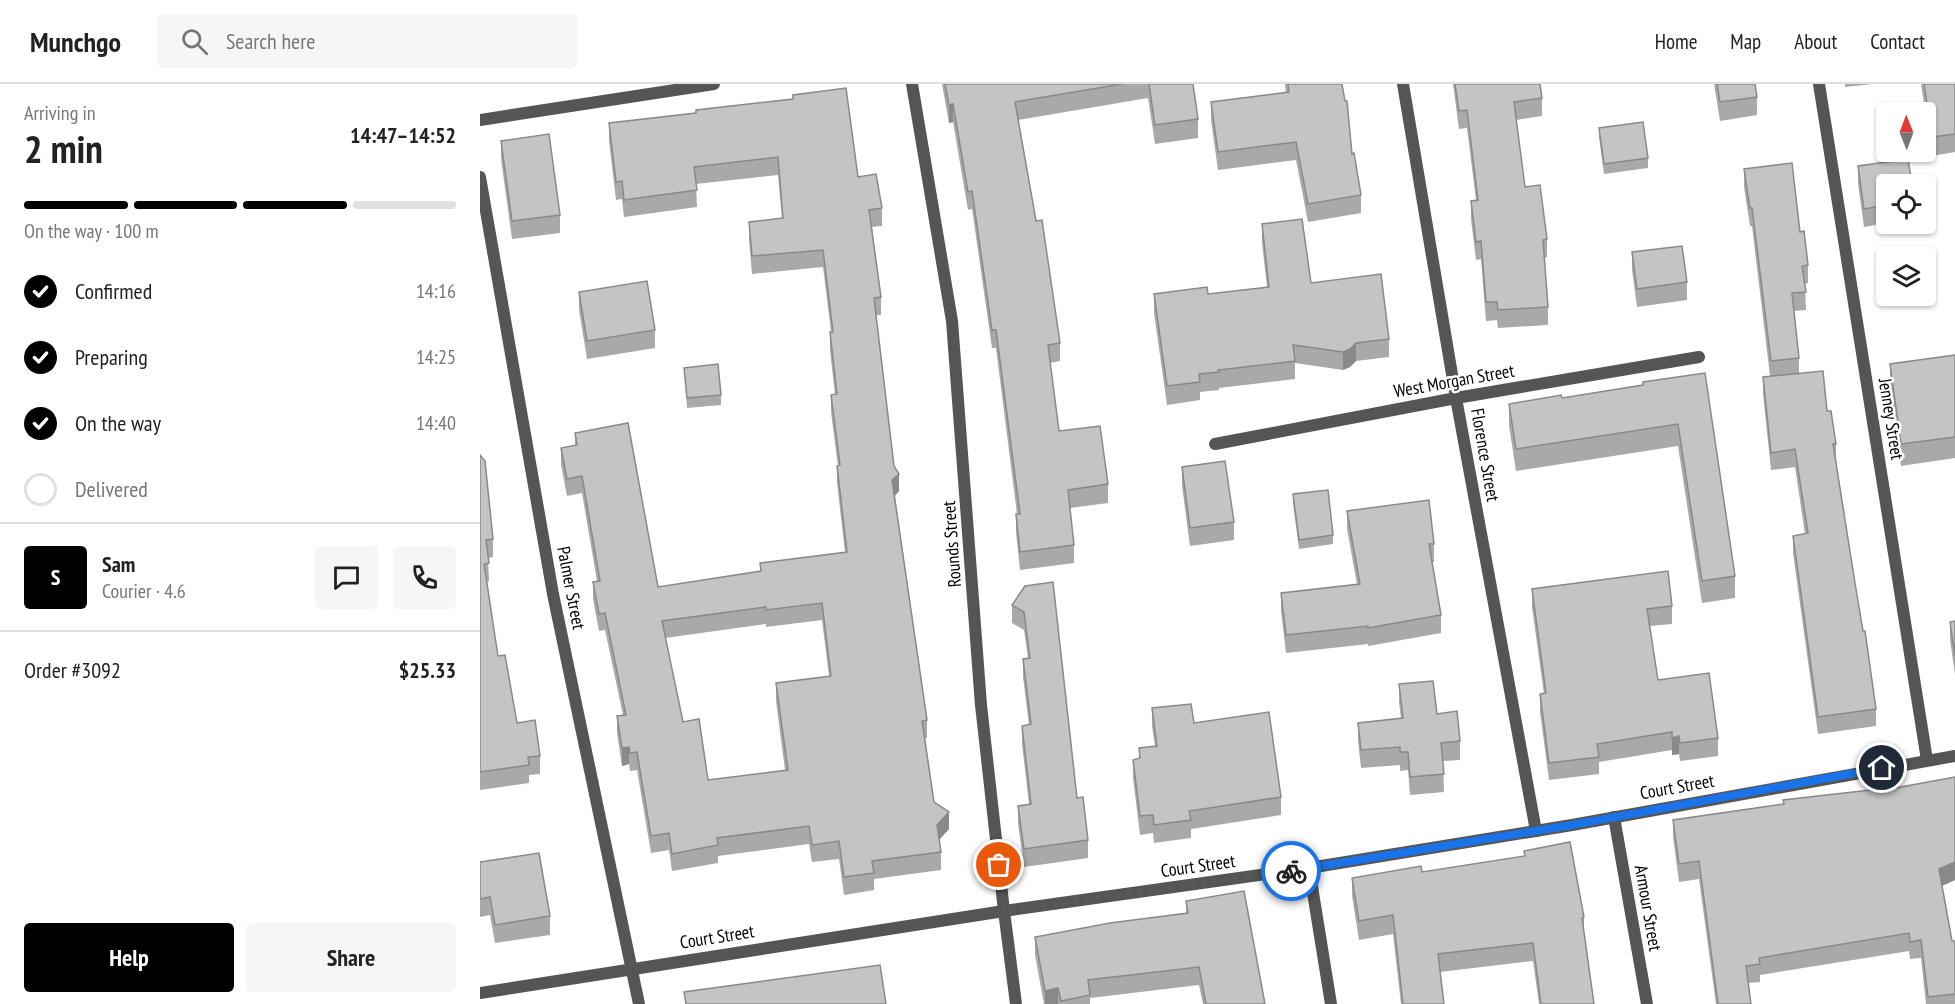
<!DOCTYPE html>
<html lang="en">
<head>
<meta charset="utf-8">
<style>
  body { margin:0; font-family:"PT Sans Narrow",sans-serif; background:#f6f6f6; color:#222; height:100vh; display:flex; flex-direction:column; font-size:22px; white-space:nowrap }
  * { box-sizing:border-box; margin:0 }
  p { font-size:20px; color:#767676 }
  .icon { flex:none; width:33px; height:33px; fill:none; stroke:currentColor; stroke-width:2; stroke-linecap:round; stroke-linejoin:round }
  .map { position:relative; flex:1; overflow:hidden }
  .details { display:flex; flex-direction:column; background:#fff; width:480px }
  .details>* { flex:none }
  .needle { width:39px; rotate:359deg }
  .fabs { position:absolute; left:1396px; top:18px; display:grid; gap:12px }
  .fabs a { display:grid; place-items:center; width:60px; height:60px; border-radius:6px; background:#fff; box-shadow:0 2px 4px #0004; font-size:30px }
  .pin { position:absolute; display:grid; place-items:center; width:51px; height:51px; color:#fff; margin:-26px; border:3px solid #fff; border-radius:50%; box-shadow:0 2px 6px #0007 }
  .courier { position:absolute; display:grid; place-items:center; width:60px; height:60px; margin:-30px; border:4px solid #1a73e8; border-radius:50%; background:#fff; color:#222; box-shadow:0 2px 8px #0007 }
  .head em { font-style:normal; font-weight:700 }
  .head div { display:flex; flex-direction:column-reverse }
  .head { display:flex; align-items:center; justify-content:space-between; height:102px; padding:0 24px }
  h1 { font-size:39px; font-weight:700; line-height:45px }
  .bar { display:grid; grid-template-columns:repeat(4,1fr); gap:9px 6px; align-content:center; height:72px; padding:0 24px }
  .bar i { height:8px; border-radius:4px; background:#e0e0e0 }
  .bar .current { background:#000 }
  .bar p { grid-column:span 4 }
  .line { display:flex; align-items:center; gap:15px; padding:0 24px; border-top:2px solid #e0e0e0 }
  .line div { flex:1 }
  .round { display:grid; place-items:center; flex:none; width:63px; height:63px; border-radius:6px; background:#f6f6f6 }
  ol { padding:0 24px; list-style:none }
  li { display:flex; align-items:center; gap:18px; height:66px }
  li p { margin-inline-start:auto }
  li .icon { padding:6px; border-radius:50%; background:#000; color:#fff; stroke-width:4 }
  li:last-child { color:#767676 }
  li i { width:33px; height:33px; border:3px solid #e0e0e0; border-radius:50% }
  .button { display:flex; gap:12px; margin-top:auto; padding:12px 24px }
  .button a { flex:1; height:69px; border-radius:6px; background:#000; color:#fff; font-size:24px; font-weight:700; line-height:69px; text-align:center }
  .button a+a { background:#f6f6f6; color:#222 }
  header { display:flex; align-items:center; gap:36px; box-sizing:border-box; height:84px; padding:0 30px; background:#fff; border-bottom:2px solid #e0e0e0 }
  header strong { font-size:28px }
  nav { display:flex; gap:33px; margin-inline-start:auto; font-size:21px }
  .search { width:420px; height:54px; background:#f6f6f6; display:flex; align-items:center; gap:15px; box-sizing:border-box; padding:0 21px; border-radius:6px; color:#767676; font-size:22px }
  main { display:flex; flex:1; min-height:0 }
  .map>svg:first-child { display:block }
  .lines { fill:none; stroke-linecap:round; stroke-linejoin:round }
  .minor { stroke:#555; stroke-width:12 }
  .wall { fill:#a9a9a9; fill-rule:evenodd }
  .shaded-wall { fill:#898989 }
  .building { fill:#c4c4c4; stroke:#898989; stroke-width:1.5; fill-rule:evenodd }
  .done { stroke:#595959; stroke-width:6; stroke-dasharray:0 10.8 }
  .route { stroke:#1a73e8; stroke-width:8 }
  .labels { text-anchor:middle; stroke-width:5; stroke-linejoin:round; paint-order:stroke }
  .street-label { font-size:18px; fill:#000; stroke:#fff }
</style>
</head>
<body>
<header>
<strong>Munchgo</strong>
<div class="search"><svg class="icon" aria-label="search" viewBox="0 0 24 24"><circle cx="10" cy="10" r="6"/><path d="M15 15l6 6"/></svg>Search here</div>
<nav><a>Home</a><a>Map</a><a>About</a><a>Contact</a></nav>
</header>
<main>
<section class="details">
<div class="head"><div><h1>2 min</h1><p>Arriving in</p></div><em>14:47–14:52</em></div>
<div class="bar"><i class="current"></i><i class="current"></i><i class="current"></i><i></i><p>On the way · 100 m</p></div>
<ol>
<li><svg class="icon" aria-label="check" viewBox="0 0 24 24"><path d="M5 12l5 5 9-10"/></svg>Confirmed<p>14:16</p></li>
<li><svg class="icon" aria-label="check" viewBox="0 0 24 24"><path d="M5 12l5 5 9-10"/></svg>Preparing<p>14:25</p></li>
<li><svg class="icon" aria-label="check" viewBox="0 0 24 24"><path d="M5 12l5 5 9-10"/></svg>On the way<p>14:40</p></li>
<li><i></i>Delivered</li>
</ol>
<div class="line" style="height:108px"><b class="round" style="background:#000;color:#fff">S</b><div><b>Sam</b><p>Courier · 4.6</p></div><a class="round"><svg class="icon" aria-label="chat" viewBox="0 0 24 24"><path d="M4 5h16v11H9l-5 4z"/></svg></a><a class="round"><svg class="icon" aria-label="phone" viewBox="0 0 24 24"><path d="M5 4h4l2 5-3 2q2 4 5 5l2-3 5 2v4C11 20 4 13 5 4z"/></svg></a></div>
<div class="line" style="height:78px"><div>Order #3092</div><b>$25.33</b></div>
<div class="button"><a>Help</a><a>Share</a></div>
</section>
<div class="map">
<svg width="1475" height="920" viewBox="0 0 1475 920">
  <rect width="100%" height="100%" fill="#fff"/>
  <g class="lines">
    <g class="minor">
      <path d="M 432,0 L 472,237 L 501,621 L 524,827 L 536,920"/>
      <path d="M 923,0 L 976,314 L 1056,747"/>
      <path d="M 1339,0 L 1447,676"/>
      <path d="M 0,36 L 234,0"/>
      <path d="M 0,93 L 73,510 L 159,920"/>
      <path d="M 735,360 L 976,314 L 1219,273"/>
      <path d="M 1134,733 L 1167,920"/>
      <path d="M 829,784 L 851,920"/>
      <path d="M 0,909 L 524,827 L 829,784 L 1092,741 L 1475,672"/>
    </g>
  </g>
  <g class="wall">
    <path d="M 462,0 L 713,0 L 718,35 L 718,54 L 675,60 L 668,14 L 538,36 L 556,137 L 580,259 L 580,277 L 570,279 L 579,347 L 628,400 L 628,419 L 590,424 L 594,461 L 594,479 L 540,486 L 536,448 L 536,430 L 537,430 L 516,264 L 512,264 L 492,125 L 488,126 L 473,38 L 469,39 Z"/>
    <path d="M 805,0 L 862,0 L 872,70 L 881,111 L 881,129 L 828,138 L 816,76 L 738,86 L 731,36 L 731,18 L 806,9 Z"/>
    <path d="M 973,0 L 1060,0 L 1062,14 L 1062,32 L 1036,36 L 1045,103 L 1067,155 L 1067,173 L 1064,174 L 1068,223 L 1068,241 L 1018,244 L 1017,236 L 1006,237 L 1001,175 L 996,176 L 991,135 L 991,117 L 996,116 L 987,44 L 979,45 Z"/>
    <path d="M 1234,0 L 1275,0 L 1277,13 L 1277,31 L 1240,37 Z"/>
    <path d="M 1365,0 L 1393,0 L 1365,3 Z"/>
    <path d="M 1441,0 L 1475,0 L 1475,68 L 1452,72 Z"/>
    <path d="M 216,29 L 378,93 L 402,124 L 402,142 L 392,143 L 401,213 L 401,231 L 396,231 L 414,382 L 419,407 L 415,412 L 447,636 L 447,654 L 445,654 L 454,718 L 469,745 L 459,756 L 461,768 L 461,786 L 394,795 L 394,806 L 364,811 L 359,775 L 332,778 L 329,760 L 238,772 L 238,779 L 192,787 L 189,766 L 171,769 L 157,686 L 150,687 L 149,680 L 142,682 L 137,649 L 137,632 L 143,631 L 125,546 L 119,547 L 113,515 L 113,498 L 117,497 L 102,409 L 87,412 L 81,381 L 81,364 L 95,361 L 95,349 L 178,503 L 280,488 L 280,479 L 365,468 L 357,399 L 357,382 L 358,382 L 351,328 L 351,311 L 355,311 L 350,266 L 350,248 L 351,248 L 343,183 L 272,190 L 269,155 L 269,138 L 302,134 L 298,91 L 216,100 L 217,123 L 144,133 L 142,115 L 136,116 L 129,57 L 129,39 ZM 342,536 L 349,592 L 296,599 L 296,617 L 305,686 L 228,696 L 203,638 L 185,554 L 286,540 L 286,543 Z"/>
    <path d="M 1119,44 L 1168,74 L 1168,84 L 1124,90 L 1119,53 Z"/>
    <path d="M 21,57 L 80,131 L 80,149 L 32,155 L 21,75 Z"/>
    <path d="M 1378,82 L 1407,100 L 1407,139 L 1384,143 L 1378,100 Z"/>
    <path d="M 1264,85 L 1320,148 L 1328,181 L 1328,199 L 1325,200 L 1326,226 L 1314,227 L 1319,274 L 1319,289 L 1347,327 L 1356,360 L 1356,376 L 1375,499 L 1396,625 L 1396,642 L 1338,650 L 1313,469 L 1313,452 L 1325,450 L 1315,383 L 1291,386 L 1283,310 L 1283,293 L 1290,292 L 1272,142 L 1270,142 L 1264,103 Z"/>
    <path d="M 782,140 L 831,199 L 909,255 L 909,273 L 876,277 L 870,283 L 863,286 L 815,279 L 815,295 L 739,304 L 739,306 L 720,308 L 720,316 L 687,321 L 674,229 L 674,210 L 728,210 L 787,203 L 782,159 Z"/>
    <path d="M 1152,168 L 1207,198 L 1207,216 L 1157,223 L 1152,186 Z"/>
    <path d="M 99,208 L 175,246 L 175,264 L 107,275 L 99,226 Z"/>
    <path d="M 1475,271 L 1475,374 L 1421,382 L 1410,301 L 1410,280 Z"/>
    <path d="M 204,284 L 241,311 L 241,321 L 207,324 Z"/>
    <path d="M 1225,289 L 1255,492 L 1255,514 L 1222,519 L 1198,362 L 1036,387 L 1029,342 L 1029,320 L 1082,314 L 1163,301 Z"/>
    <path d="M 0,371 L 13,455 L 13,473 L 8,474 L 9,497 L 7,498 L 18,572 L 37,639 L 60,672 L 60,690 L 49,691 L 49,699 L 0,706 Z"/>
    <path d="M 702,383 L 754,438 L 754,456 L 710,462 L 702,402 Z"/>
    <path d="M 813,410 L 853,451 L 853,460 L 819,465 L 813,419 Z"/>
    <path d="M 867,427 L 954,460 L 954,478 L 952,478 L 961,531 L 961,549 L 888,562 L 888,560 L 806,569 L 801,527 L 801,509 L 877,500 L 867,445 Z"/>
    <path d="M 545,502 L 608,756 L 608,774 L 544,783 L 538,740 L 538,722 L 549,720 L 542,660 L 542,642 L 549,641 L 543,593 L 543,575 L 548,574 L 544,546 L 532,539 L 532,521 Z"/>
    <path d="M 1052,505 L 1192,522 L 1192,540 L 1170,542 L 1178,596 L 1238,654 L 1238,672 L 1200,677 L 1199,670 L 1192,671 L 1192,666 L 1119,678 L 1119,690 L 1069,696 L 1060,628 L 1060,610 L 1064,610 L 1052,523 Z"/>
    <path d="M 1475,537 L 1475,591 L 1470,556 L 1470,538 Z"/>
    <path d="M 919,600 L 957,630 L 980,657 L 980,676 L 963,677 L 964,708 L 930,711 L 928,686 L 920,687 L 920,681 L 881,684 L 878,657 L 878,639 L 921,634 L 919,618 Z"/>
    <path d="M 672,624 L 714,639 L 801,713 L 801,731 L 711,745 L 711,754 L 674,759 L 673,749 L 660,751 L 653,694 L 653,676 L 659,675 L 659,664 L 675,662 L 672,642 Z"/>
    <path d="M 1475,693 L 1475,796 L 1462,802 L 1472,857 L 1475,857 L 1475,920 L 1446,920 L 1441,874 L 1430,875 L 1429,867 L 1280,891 L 1280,898 L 1268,899 L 1271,920 L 1236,920 L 1219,795 L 1199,798 L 1193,753 L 1193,736 L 1399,707 Z"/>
    <path d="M 1044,767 L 1104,833 L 1104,847 L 1114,920 L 1059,920 L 1053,877 L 960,888 L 964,920 L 921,920 L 913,850 L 879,856 L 872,812 L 872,794 L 942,788 L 1044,772 Z"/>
    <path d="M 0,778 L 70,832 L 70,851 L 15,859 L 10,831 L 0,833 Z"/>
    <path d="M 706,817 L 785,920 L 723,920 L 719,901 L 610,914 L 610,920 L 564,920 L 555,871 L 555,853 L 706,829 Z"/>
  </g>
  <g class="shaded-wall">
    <path d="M 473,20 L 473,38 L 469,39 L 469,21 Z"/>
    <path d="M 876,259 L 876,277 L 870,283 L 863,286 L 863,268 Z"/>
    <path d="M 419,390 L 419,407 L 412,414 L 412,396 Z"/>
    <path d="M 1199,652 L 1199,670 L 1192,671 L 1192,654 Z"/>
    <path d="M 149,663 L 149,680 L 142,682 L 142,664 Z"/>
    <path d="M 469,728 L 469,745 L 457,758 L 457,741 Z"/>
    <path d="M 1475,778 L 1475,796 L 1459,803 L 1459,785 Z"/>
    <path d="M 578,904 L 578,920 L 565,920 L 565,907 Z"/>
  </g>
  <g class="building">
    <path d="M 465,0 L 642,0 L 535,18 L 556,137 L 562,136 L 580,259 L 568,261 L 579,347 L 620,342 L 628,400 L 588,406 L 594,461 L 540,468 L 536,430 L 540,430 L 516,246 L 512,246 L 492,107 L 488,108 L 473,20 L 469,21 Z"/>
    <path d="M 669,0 L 713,0 L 718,35 L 675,41 Z"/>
    <path d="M 808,0 L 862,0 L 865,17 L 867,17 L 872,70 L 874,69 L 881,111 L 828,120 L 816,58 L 738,68 L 731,18 L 809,8 Z"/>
    <path d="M 975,0 L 1060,0 L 1062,14 L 1034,18 L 1045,103 L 1060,101 L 1067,155 L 1063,156 L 1068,223 L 1018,226 L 1017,218 L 1006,218 L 1001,157 L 996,158 L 991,117 L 998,116 L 987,26 L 979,27 Z"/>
    <path d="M 1237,0 L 1275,0 L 1277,13 L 1240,18 Z"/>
    <path d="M 1444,0 L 1475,0 L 1475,50 L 1452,53 Z"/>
    <path d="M 366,4 L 378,93 L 396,90 L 402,124 L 389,126 L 401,213 L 394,214 L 414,382 L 419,390 L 412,396 L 447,636 L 442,637 L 454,718 L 469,728 L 457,741 L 461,768 L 392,777 L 394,789 L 364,793 L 359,757 L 332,761 L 329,742 L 237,754 L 238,761 L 192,770 L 189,749 L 171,752 L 157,668 L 150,669 L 149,663 L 142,664 L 137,632 L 146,631 L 125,529 L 119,530 L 113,498 L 120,497 L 102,392 L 87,395 L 81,364 L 97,361 L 95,349 L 148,339 L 178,503 L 281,487 L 280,479 L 367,468 L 357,382 L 360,381 L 351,311 L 357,310 L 350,248 L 353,248 L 343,166 L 272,172 L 269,138 L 303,134 L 298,73 L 214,83 L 217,106 L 144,116 L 142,97 L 136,98 L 129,39 L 216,29 L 216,26 L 313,15 L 313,11 ZM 342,519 L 351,592 L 296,599 L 308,686 L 228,696 L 219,635 L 203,638 L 182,537 L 286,523 L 286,526 Z"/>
    <path d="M 1163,38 L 1168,74 L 1124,80 L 1119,44 Z"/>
    <path d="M 69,50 L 80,131 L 32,137 L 21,57 Z"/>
    <path d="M 1428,75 L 1432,100 L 1407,100 L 1407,121 L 1384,125 L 1378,82 Z"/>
    <path d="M 1312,79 L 1320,148 L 1324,147 L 1328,181 L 1322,182 L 1326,208 L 1312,209 L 1319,274 L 1291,277 L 1272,124 L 1270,124 L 1264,85 Z"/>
    <path d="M 822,135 L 831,199 L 901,190 L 909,255 L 876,259 L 870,265 L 863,268 L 813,261 L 815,277 L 738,286 L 739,288 L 719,290 L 720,298 L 687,302 L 674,210 L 727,203 L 728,210 L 789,203 L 782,140 Z"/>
    <path d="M 1202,162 L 1207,198 L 1157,205 L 1152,168 Z"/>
    <path d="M 167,197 L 175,246 L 107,257 L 99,208 Z"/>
    <path d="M 1475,271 L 1475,353 L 1421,360 L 1410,280 Z"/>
    <path d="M 238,280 L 241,311 L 207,314 L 204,284 Z"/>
    <path d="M 1343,287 L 1347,327 L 1351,327 L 1356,360 L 1353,360 L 1375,499 L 1383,547 L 1385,547 L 1396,625 L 1338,633 L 1313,452 L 1328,449 L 1315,365 L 1291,369 L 1283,293 Z"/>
    <path d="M 1225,289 L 1255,492 L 1222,497 L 1198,340 L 1036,365 L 1029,320 L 1081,311 L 1082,314 L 1163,301 L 1163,298 Z"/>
    <path d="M 0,371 L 5,377 L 13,455 L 6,456 L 9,479 L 4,480 L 18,572 L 25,571 L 37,639 L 55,636 L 60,672 L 48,673 L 49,681 L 0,688 Z"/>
    <path d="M 745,377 L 754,438 L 710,444 L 702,383 Z"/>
    <path d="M 848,406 L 853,451 L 819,456 L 813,410 Z"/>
    <path d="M 949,416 L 954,460 L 949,460 L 961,531 L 888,544 L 888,542 L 806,551 L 801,509 L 880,500 L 867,427 Z"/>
    <path d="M 1188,487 L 1192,522 L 1167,525 L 1178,596 L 1229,589 L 1238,654 L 1200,659 L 1199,652 L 1192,654 L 1192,648 L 1117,660 L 1119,673 L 1069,679 L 1060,610 L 1066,609 L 1052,505 Z"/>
    <path d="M 573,498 L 597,714 L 603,713 L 608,756 L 544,765 L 538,722 L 551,720 L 542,642 L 551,640 L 543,575 L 550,574 L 544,528 L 532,521 L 545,502 Z"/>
    <path d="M 1475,537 L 1475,572 L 1470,538 Z"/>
    <path d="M 953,597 L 957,630 L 977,627 L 980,657 L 961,659 L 964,690 L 930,693 L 928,668 L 920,668 L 920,663 L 881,666 L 878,639 L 923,634 L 919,600 Z"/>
    <path d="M 711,620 L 714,639 L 789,628 L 801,713 L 709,727 L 711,736 L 674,741 L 673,731 L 660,732 L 653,676 L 660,674 L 659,664 L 677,662 L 672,624 Z"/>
    <path d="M 1475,693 L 1475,778 L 1459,785 L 1472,857 L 1475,857 L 1475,910 L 1448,913 L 1441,856 L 1430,858 L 1429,849 L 1279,874 L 1280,880 L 1266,882 L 1271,920 L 1238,920 L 1219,777 L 1199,780 L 1193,736 L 1304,720 L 1303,716 L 1399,705 L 1399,707 Z"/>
    <path d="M 1090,758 L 1104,833 L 1102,834 L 1114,920 L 1061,920 L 1053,859 L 958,870 L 964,920 L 923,920 L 913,831 L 879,837 L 872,794 L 941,782 L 942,788 L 1045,772 L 1044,767 Z"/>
    <path d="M 59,769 L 70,832 L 15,841 L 10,813 L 0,815 L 0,778 Z"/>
    <path d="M 764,807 L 785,920 L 726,920 L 719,883 L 608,896 L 610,911 L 581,917 L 578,904 L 565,907 L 555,853 L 630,839 L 708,829 L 706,817 Z"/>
    <path d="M 400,881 L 406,920 L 206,920 L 204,908 Z"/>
  </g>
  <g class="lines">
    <path class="done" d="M 519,781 L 524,827 L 811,787"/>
    <path class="route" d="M 811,787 L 1092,741 L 1402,684"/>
  </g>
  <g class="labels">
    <g class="street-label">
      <text transform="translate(974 297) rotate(-10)" y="6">West Morgan Street</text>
      <text transform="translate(1411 335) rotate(81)" y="6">Jenney Street</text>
      <text transform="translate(1005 371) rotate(80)" y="6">Florence Street</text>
      <text transform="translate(472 460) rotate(-94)" y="6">Rounds Street</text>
      <text transform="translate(91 504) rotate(79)" y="6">Palmer Street</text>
      <text transform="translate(1197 703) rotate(-10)" y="6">Court Street</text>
      <text transform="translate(718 782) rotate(-8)" y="6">Court Street</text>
      <text transform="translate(1168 824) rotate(80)" y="6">Armour Street</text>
      <text transform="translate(237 853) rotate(-9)" y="6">Court Street</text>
    </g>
  </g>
</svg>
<div class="fabs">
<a><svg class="needle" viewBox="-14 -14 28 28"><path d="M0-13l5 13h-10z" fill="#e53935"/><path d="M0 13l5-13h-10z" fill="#767676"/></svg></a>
<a><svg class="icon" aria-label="locate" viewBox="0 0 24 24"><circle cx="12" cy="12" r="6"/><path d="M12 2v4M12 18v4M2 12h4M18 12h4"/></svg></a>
<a><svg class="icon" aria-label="layers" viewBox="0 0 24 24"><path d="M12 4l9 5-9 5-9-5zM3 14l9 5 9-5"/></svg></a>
</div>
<div class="pin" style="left:519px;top:781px;background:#ea580c"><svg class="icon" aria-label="bag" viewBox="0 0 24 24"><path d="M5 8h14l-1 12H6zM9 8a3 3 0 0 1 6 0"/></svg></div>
<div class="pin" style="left:1402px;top:684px;background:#1f2937"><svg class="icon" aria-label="home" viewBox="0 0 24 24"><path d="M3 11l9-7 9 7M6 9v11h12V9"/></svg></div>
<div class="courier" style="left:811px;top:787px"><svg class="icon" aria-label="bike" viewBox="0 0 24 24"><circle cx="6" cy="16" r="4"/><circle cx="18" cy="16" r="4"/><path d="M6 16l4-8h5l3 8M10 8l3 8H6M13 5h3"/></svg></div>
</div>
</main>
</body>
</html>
